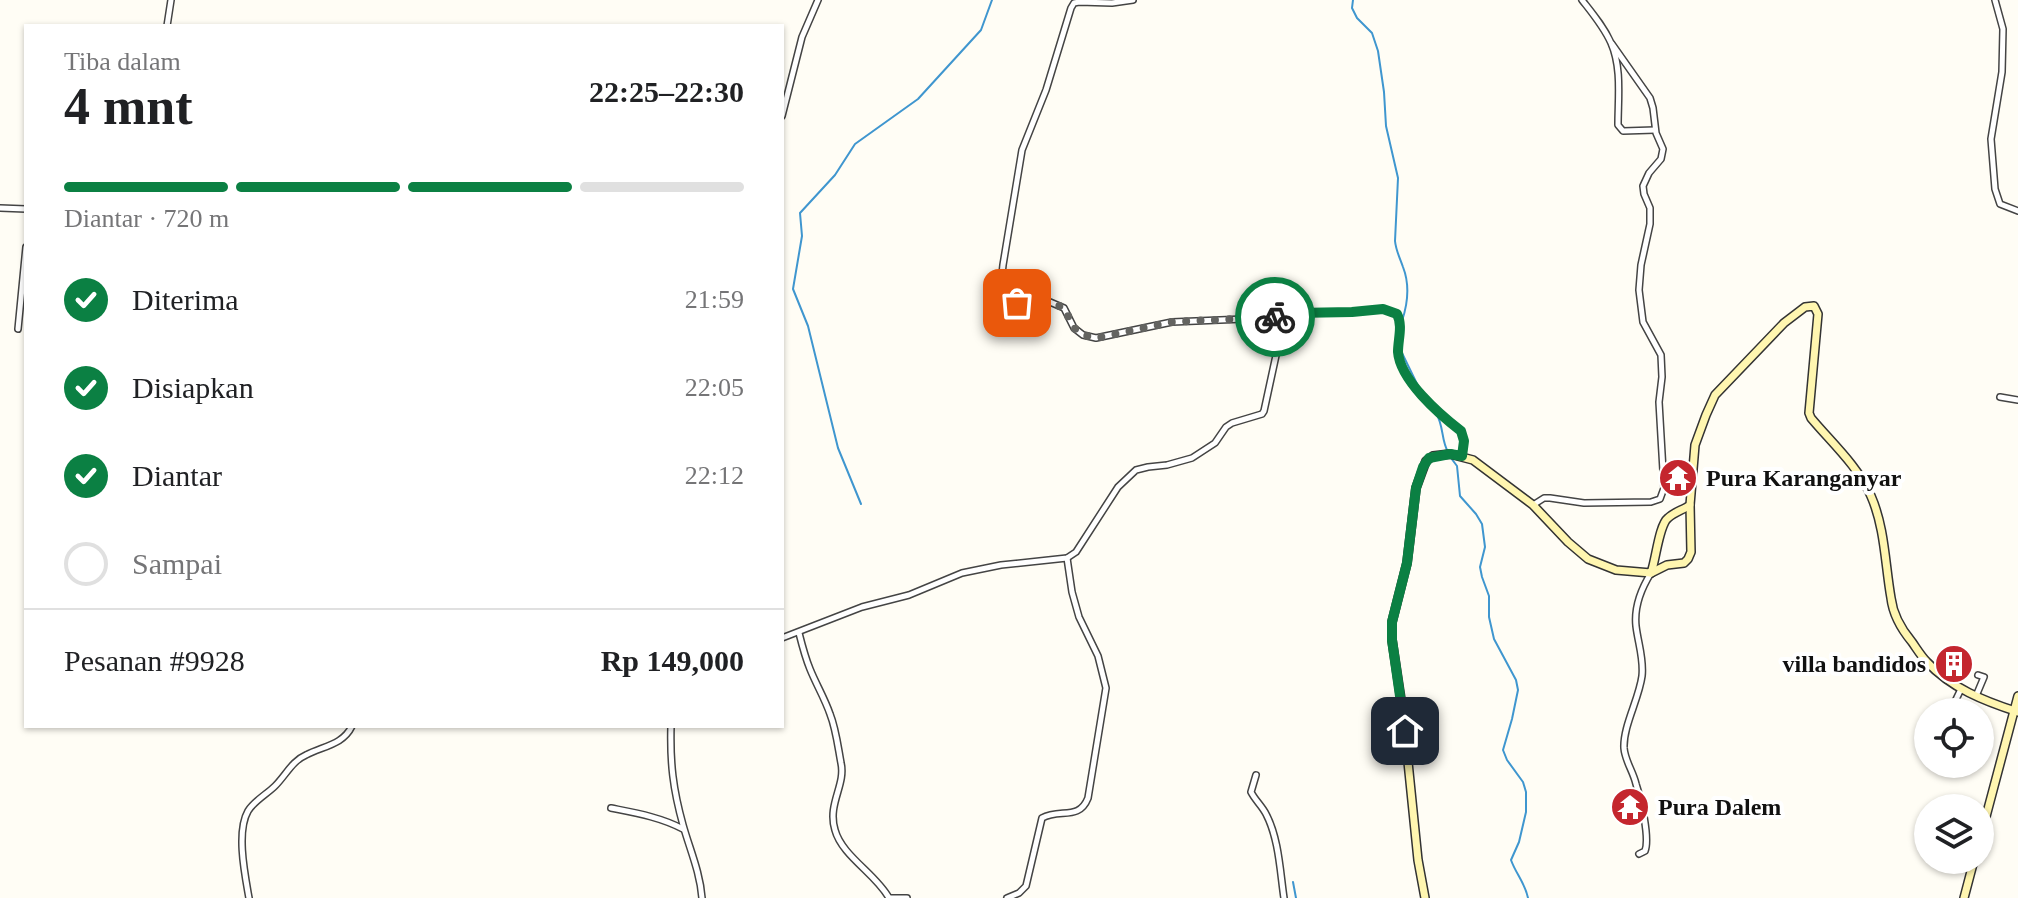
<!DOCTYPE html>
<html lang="id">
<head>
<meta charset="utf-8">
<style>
  body { margin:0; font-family:Georgia,serif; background:#f2f2f2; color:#202124; height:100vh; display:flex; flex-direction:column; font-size:30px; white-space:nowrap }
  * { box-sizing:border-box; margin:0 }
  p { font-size:26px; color:#757577 }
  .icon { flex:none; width:44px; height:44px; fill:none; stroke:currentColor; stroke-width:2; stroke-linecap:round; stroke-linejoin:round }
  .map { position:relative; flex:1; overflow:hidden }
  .sheet { position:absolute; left:24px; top:24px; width:760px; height:704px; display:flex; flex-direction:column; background:#fff; border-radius:0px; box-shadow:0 2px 6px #0004 }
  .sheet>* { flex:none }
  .fabs { position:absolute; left:1914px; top:698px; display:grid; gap:16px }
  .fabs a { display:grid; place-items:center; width:80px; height:80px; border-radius:50%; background:#fff; box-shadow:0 2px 6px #0004; font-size:40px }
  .pin { position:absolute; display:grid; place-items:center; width:68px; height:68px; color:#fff; margin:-34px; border-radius:16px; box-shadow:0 4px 12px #0006 }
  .courier { position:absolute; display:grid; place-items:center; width:80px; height:80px; margin:-40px; border:6px solid #0b8043; border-radius:50%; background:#fff; color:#222; box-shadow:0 2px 10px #0007 }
  .overview em { font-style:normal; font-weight:700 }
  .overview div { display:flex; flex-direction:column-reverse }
  .overview { display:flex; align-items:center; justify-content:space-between; height:136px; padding:0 40px }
  h1 { font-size:52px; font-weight:700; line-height:60px }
  .bar { display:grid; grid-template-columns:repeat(4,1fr); gap:12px 8px; align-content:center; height:96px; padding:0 40px }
  .bar i { height:10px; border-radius:6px; background:#e0e0e0 }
  .bar .current { background:#0b8043 }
  .bar p { grid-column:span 4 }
  .line { display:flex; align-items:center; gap:20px; padding:0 40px; border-top:2px solid #e0e0e0 }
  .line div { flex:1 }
  ol { padding:0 40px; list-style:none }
  li { display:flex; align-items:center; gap:24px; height:88px }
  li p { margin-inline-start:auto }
  li .icon { padding:8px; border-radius:50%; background:#0b8043; color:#fff; stroke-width:4 }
  li:last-child { color:#757577 }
  li i { width:44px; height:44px; border:4px solid #e0e0e0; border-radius:50% }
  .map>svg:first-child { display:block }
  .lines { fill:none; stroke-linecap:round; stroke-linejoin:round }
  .stream { stroke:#3f96cf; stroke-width:2 }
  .street-casing { stroke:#444; stroke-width:8 }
  .secondary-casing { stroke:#333; stroke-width:10 }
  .street { stroke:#fff; stroke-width:5 }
  .secondary { stroke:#fff6b0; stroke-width:7 }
  .done { stroke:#646461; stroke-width:8; stroke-dasharray:0 14.4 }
  .route { stroke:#0b8043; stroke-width:10 }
  .labels { text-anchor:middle; stroke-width:8; stroke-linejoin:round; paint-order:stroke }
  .poi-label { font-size:24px; font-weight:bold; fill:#111; stroke:#fff; text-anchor:start }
</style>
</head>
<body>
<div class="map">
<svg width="2018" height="898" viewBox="0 0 2018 898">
  <rect width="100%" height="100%" fill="#fffdf5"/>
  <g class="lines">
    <g class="stream">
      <path d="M 1353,0 L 1352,8 L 1357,18 L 1372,33 L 1378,51 L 1384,92 L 1386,126 L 1398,178 L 1395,241 C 1396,251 1400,258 1403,267 C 1410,285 1408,303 1402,321"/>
      <path d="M 1401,351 L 1419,388"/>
      <path d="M 1436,413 C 1444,426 1441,440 1448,452"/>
      <path d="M 1451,458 L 1457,466 L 1460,496 L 1476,514 L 1482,524 L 1485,547 L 1480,567 L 1482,577 L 1489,596 L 1489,617 L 1494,639 L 1516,680 L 1518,690 L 1512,719 L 1503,750 L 1507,760 L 1523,782 L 1526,792 L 1526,812 L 1519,842 L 1511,860 C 1516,874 1525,883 1528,898"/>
      <path d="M 861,504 L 838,448 L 808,326 L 793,289 L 802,236 L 800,213 L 835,175 L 855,144 L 918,99 L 981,30 L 992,0"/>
      <path d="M 1293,882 L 1296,898"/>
    </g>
    <g class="street-casing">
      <g id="street">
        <path d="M 1133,0 L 1112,3 L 1079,2 L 1074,3 L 1071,8 L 1046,90 L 1022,150 L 1003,265 L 1000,293 L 1006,300 L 1017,303 L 1050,302 L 1064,308 L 1074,328 L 1083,335 L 1096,338 L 1172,322 L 1268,318 L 1296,313"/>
        <path d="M 1582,0 C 1593,14 1604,27 1611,43 C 1622,68 1618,98 1618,125 L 1623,131 L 1655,130"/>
        <path d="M 1995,0 L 2003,29 L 2002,72 L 1991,139 L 1995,189 L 2000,204 L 2018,211"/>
        <path d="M 167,26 L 171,0"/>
        <path d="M 782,116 L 802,37 L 818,0"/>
        <path d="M 0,208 L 26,209"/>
        <path d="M 18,329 L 26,247"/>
        <path d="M 2000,397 L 2018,400"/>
        <path d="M 1533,505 L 1544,498 L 1550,498 L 1584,503 L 1651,502 L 1660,499 L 1664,488 L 1659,402 L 1662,377 L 1661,355 L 1643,322 L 1639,290 L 1641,265 L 1650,224 L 1650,208 L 1644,194 L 1643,186 L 1649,173 L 1661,159 L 1663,149 L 1656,133 L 1653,108 L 1650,98 L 1612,44"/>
        <path d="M 799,633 C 802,645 805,657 810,669 C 816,684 825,699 830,714 C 836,729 838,747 841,763 C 846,785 827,804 835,830 C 842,856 876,874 889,898"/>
        <path d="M 782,638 L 862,607 L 909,595 L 962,573 L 1001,565 L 1067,558 L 1076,552 L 1118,487 L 1136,470 L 1148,467 L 1167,465 L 1192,458 L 1215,443 L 1226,427 L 1232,423 L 1262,414 L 1264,411 L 1280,337 L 1296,313 L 1352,312 L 1383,309 L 1397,314 C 1403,326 1398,339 1398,352 C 1400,381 1439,414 1461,431 L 1464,441 L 1462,456"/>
        <path d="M 1976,696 L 1984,677 L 1978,675"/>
        <path d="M 1950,712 L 1961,689"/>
        <path d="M 671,726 C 670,763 673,789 683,825 C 690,850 700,872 702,898"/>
        <path d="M 1256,775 L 1251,792 C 1255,800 1262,806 1266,814 C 1279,839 1280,871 1284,898"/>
        <path d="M 611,808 C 636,813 660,817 683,829"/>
        <path d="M 1639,854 L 1645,851 C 1650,838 1641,799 1636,784 C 1633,771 1625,761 1624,748 C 1623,726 1639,699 1642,676 C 1644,659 1638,643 1636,626 C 1634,607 1641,589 1651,573"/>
        <path d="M 249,898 C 245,875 236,832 248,811 C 254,801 267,794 275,786 C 286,775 292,761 306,755 C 323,746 343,745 352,726"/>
        <path d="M 889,898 L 907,898"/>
        <path d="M 1007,898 L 1019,893 L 1026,886 L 1042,818 C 1060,808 1079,821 1088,798 L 1106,688 L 1098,656 L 1079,617 L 1072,592 L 1067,558"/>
      </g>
    </g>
    <g class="secondary-casing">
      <g id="secondary">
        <path d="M 1651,573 L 1667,565 L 1684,563 L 1688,559 L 1691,552 L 1690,505"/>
        <path d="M 1980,839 L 2018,696"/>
        <path d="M 1425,898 L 1418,860 L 1403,713 L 1392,640 L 1392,622 L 1407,563 L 1416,488 L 1426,461 L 1433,456 L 1450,454 L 1473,460 L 1533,505 L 1568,542 L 1588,559 L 1616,570 L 1651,573 C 1656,559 1659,525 1668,518 C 1674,512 1683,510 1690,505 L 1695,445 L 1706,415 L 1715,395 L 1784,323 L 1805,307 L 1814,306 L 1818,314 L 1809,413 L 1811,418 C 1831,442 1858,466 1871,496 C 1885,528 1885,564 1891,598 C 1893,615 1902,630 1912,642 C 1917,649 1921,656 1927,662 C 1951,688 1984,701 2018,712"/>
        <path d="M 1964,898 L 1974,860"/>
      </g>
    </g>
    <use href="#street" class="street"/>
    <use href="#secondary" class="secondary"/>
  </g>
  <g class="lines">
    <path class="done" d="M 1017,303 L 1050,302 L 1064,308 L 1074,328 L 1083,335 L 1096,338 L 1172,322 L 1275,317"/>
    <path class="route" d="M 1275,317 L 1296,313 L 1352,312 L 1383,309 L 1397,314 C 1403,326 1398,339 1398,352 C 1400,380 1439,414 1461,431 L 1464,441 L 1462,456 L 1450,454 L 1429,458 L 1423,467 L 1416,488 L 1407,563 L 1392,622 L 1392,640 L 1405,731"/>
  </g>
  <defs>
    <g id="temple-disc" transform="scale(2)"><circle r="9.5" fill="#c4262e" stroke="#fff"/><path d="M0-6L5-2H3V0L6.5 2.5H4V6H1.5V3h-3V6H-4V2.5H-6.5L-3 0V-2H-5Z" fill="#fff"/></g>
    <g id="building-disc" transform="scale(2)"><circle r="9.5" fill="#c4262e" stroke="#fff"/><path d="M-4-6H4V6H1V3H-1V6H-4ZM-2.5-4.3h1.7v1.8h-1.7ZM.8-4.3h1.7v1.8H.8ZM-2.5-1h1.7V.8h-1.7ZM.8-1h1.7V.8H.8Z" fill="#fff"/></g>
  </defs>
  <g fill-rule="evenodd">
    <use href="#temple-disc" x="1678" y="478"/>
    <use href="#building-disc" x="1954" y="664"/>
    <use href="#temple-disc" x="1630" y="807"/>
  </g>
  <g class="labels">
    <g class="poi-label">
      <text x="1706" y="486">Pura Karanganyar</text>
      <text x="1926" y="672" text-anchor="end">villa bandidos</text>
      <text x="1658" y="815">Pura Dalem</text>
    </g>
  </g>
</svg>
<div class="fabs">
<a><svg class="icon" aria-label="locate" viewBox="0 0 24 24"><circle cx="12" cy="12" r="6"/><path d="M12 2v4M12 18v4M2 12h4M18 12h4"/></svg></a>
<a><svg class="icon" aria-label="layers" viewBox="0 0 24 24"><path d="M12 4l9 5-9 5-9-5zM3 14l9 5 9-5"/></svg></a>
</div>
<div class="pin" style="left:1017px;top:303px;background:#ea580c"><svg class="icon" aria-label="bag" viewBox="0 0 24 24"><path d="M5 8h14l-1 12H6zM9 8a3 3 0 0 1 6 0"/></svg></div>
<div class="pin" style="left:1405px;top:731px;background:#1f2937"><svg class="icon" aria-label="home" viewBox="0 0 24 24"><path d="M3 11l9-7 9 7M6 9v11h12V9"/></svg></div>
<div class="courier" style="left:1275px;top:317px"><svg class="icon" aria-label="bike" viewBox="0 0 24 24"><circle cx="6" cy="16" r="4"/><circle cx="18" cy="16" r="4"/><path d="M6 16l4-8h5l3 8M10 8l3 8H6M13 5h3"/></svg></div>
<section class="sheet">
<div class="overview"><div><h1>4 mnt</h1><p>Tiba dalam</p></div><em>22:25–22:30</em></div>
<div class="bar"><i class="current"></i><i class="current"></i><i class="current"></i><i></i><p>Diantar · 720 m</p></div>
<ol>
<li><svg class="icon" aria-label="check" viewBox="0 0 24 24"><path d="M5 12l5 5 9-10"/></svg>Diterima<p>21:59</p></li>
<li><svg class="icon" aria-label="check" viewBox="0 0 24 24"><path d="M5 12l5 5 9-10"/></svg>Disiapkan<p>22:05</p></li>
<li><svg class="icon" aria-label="check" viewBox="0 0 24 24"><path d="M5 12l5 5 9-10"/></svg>Diantar<p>22:12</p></li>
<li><i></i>Sampai</li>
</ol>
<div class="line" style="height:104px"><div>Pesanan #9928</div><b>Rp 149,000</b></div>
</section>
</div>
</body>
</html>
